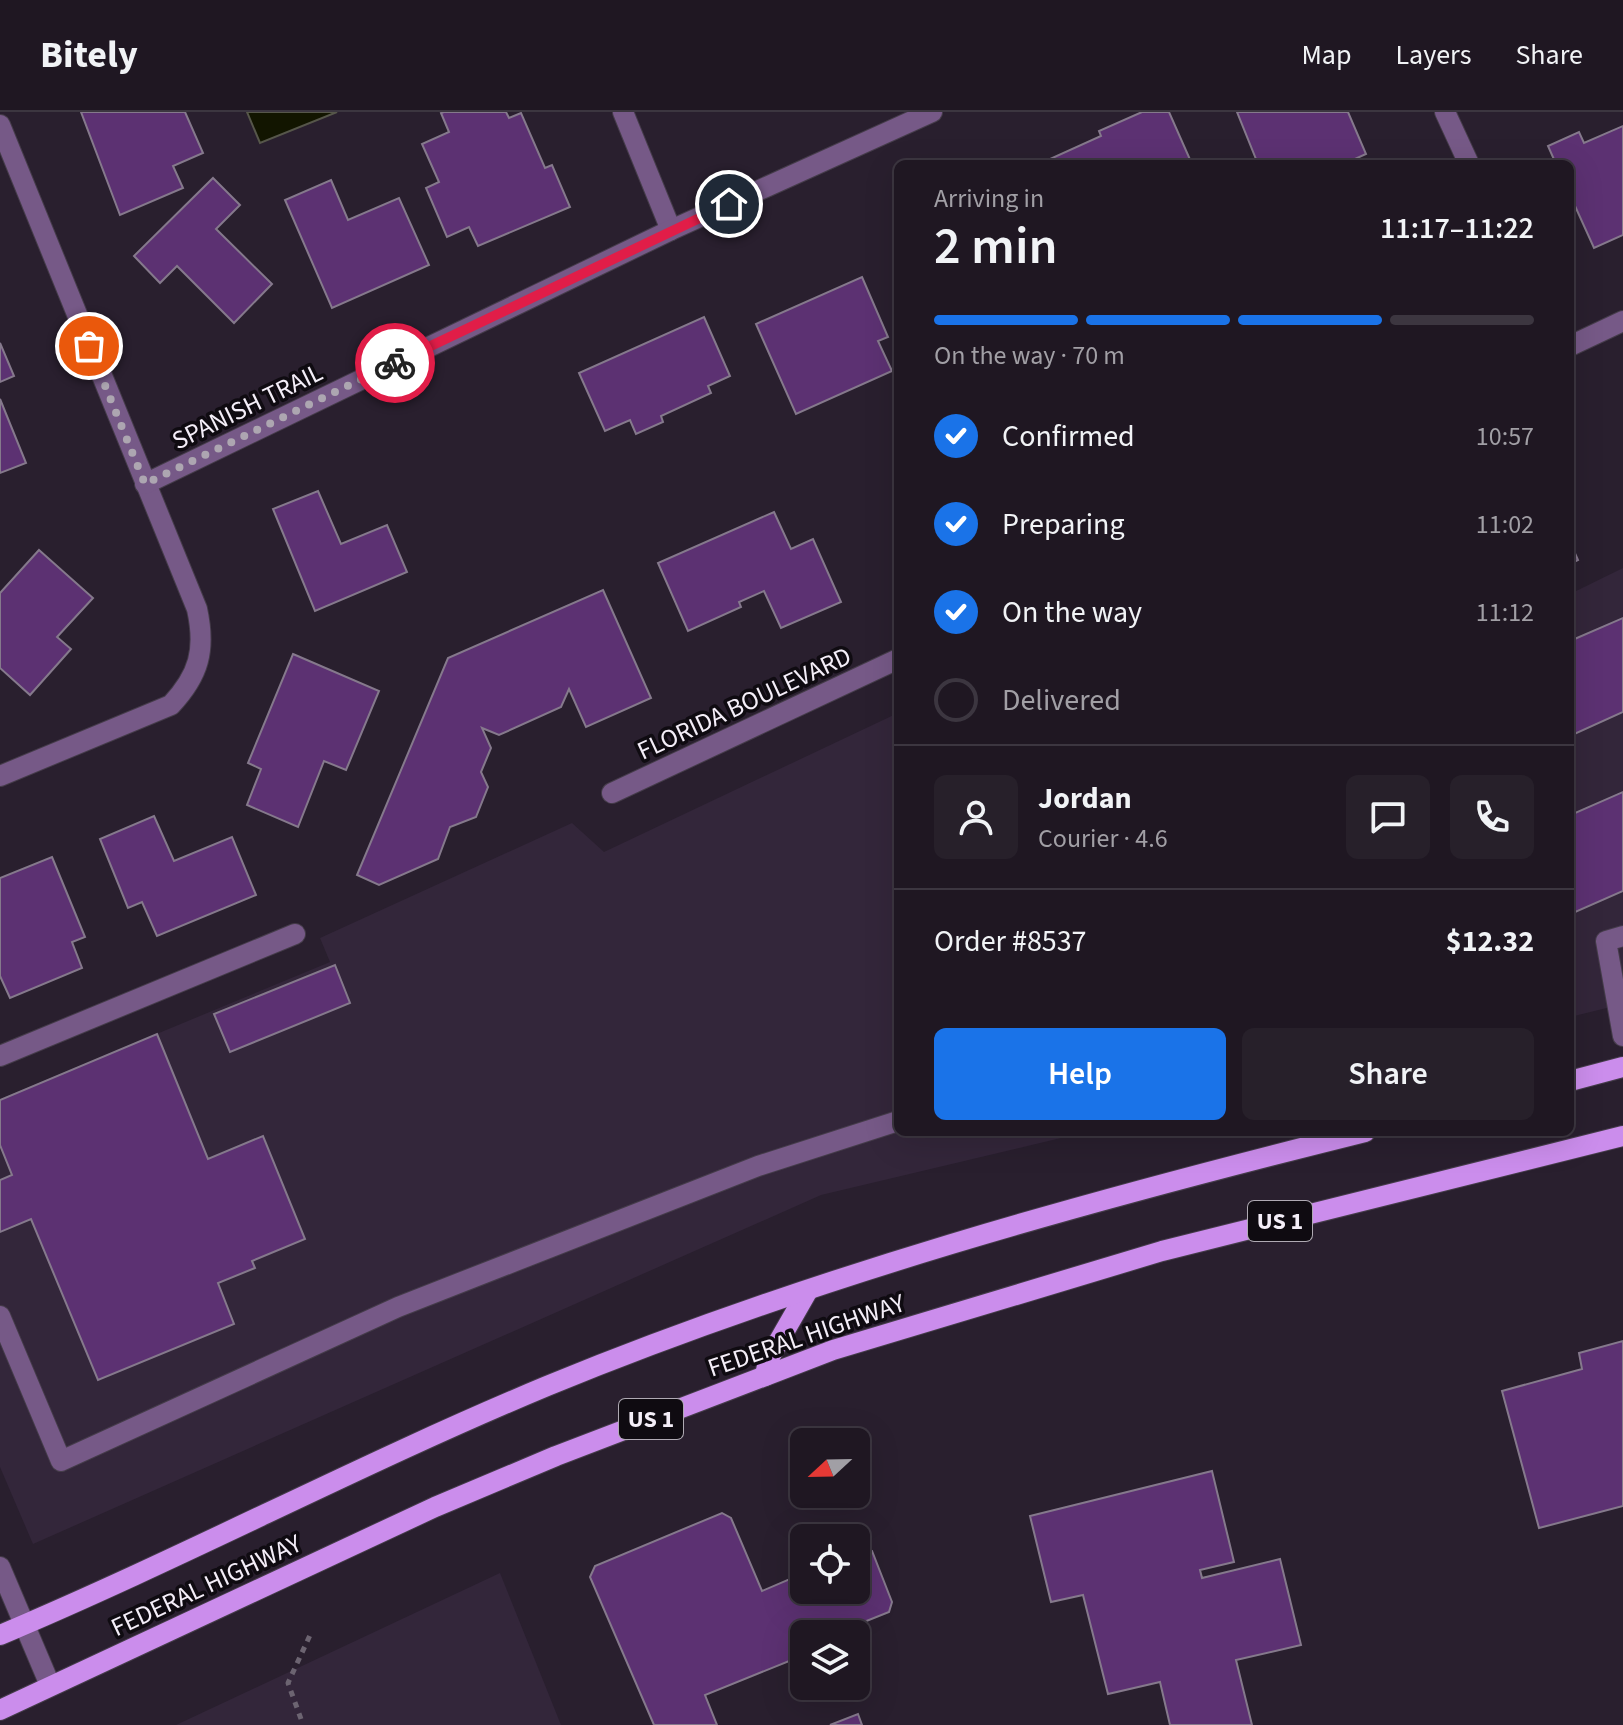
<!DOCTYPE html>
<html lang="en">
<head>
<meta charset="utf-8">
<style>
  body { margin:0; font-family:"Source Sans 3",sans-serif; background:#27202a; color:#f1f3f6; height:100vh; display:flex; flex-direction:column; font-size:30px; white-space:nowrap }
  * { box-sizing:border-box; margin:0 }
  p { font-size:26px; color:#a19fa5 }
  .icon { flex:none; width:44px; height:44px; fill:none; stroke:currentColor; stroke-width:2; stroke-linecap:round; stroke-linejoin:round }
  .map { position:relative; flex:1; overflow:hidden }
  .side { position:absolute; left:894px; top:48px; width:680px; height:976px; display:flex; flex-direction:column; background:#1f1722; border-radius:12px; box-shadow:0 8px 32px #0002,0 0 0 2px #3c3640 }
  .side>* { flex:none }
  .needle { width:52px; rotate:248deg }
  .tools { position:absolute; left:790px; top:1316px; display:grid; gap:16px }
  .tools a { display:grid; place-items:center; width:80px; height:80px; border-radius:12px; background:#1f1722; box-shadow:0 8px 32px #0002,0 0 0 2px #3c3640; font-size:40px }
  .pin { position:absolute; display:grid; place-items:center; width:68px; height:68px; color:#fff; margin:-34px; border:4px solid #fff; border-radius:50%; box-shadow:0 2px 8px #0007 }
  .courier { position:absolute; display:grid; place-items:center; width:80px; height:80px; margin:-40px; border:6px solid #e11d48; border-radius:50%; background:#fff; color:#222; box-shadow:0 2px 10px #0007 }
  .headline em { font-style:normal; font-weight:600 }
  .headline div { display:flex; flex-direction:column-reverse }
  .headline { display:flex; align-items:center; justify-content:space-between; height:136px; padding:0 40px }
  h1 { font-size:52px; font-weight:600; line-height:60px }
  .bar { display:grid; grid-template-columns:repeat(4,1fr); gap:12px 8px; align-content:center; height:96px; padding:0 40px }
  .bar i { height:10px; border-radius:6px; background:#3c3640 }
  .bar .on { background:#1a73e8 }
  .bar p { grid-column:span 4 }
  .line { display:flex; align-items:center; gap:20px; padding:0 40px; border-top:2px solid #3c3640 }
  .line div { flex:1 }
  .round { display:grid; place-items:center; flex:none; width:84px; height:84px; border-radius:12px; background:#27202a }
  ol { padding:0 40px; list-style:none }
  li { display:flex; align-items:center; gap:24px; height:88px }
  li p { margin-inline-start:auto }
  li .icon { padding:8px; border-radius:50%; background:#1a73e8; color:#fff; stroke-width:4 }
  li:last-child { color:#a19fa5 }
  li i { width:44px; height:44px; border:4px solid #3c3640; border-radius:50% }
  .primary-button { display:flex; gap:16px; margin-top:auto; padding:16px 40px }
  .primary-button a { flex:1; height:92px; border-radius:12px; background:#1a73e8; color:#fff; font-size:32px; font-weight:600; line-height:92px; text-align:center }
  .primary-button a+a { background:#27202a; color:#f1f3f6 }
  header { display:flex; align-items:center; gap:48px; box-sizing:border-box; height:112px; padding:0 40px; background:#1f1722; border-bottom:2px solid #3c3640 }
  header strong { font-size:38px }
  nav { display:flex; gap:44px; margin-inline-start:auto; font-size:28px }
  .map>svg:first-child { display:block }
  .built { fill:#33263a }
  .water { fill:#121500; stroke:#56564a; stroke-width:2 }
  .building { fill:#5c3172; stroke:#85798c; stroke-width:2 }
  .lines { fill:none; stroke-linecap:round; stroke-linejoin:round }
  .minor-casing { stroke:#453c4a; stroke-width:22 }
  .major-casing { stroke:#453c4a; stroke-width:22 }
  .path { stroke:#6c6471; stroke-width:5; stroke-dasharray:6 6; stroke-linecap:butt }
  .minor { stroke:#765987; stroke-width:20 }
  .major { stroke:#cb8dec; stroke-width:20 }
  .done { stroke:#ada6b1; stroke-width:8; stroke-dasharray:0 14.4 }
  .route { stroke:#e11d48; stroke-width:10 }
  .labels { text-anchor:middle; stroke-width:7; stroke-linejoin:round; paint-order:stroke }
  .shield { fill:#0f0b11; stroke:#afaab3; stroke-width:2 }
  .shield-label { font-size:24px; font-weight:bold; fill:#f4eef8 }
  .street-label { font-size:26px; fill:#f4eef8; stroke:#0f0b11 }
</style>
</head>
<body>
<header>
<strong>Bitely</strong>
<nav><a>Map</a><a>Layers</a><a>Share</a></nav>
</header>
<div class="map">
<svg width="1623" height="1613" viewBox="0 0 1623 1613">
  <rect width="100%" height="100%" fill="#291f2e"/>
  <g class="built">
    <path d="M 1623,456 L 1623,892 L 1570,905 L 1570,482 Z"/>
    <path d="M 898,601 L 898,1020 L 1086,1020 L 821,1083 L 33,1432 L 0,1355 L 0,987 L 330,850 L 320,826 L 572,711 L 604,740 Z"/>
    <path d="M 500,1461 L 561,1613 L 176,1613 Z"/>
  </g>
  <path class="water" d="M 247,0 L 337,0 L 260,31 Z"/>
  <g class="building">
    <path d="M 81,0 L 185,0 L 203,41 L 173,54 L 183,76 L 120,103 Z"/>
    <path d="M 506,0 L 509,6 L 521,1 L 545,56 L 552,53 L 570,95 L 478,134 L 469,115 L 447,125 L 426,76 L 439,70 L 422,32 L 449,20 L 441,1 L 444,0 Z"/>
    <path d="M 1142,0 L 1169,0 L 1192,52 L 1052,52 L 1050,47 L 1101,24 L 1099,19 Z"/>
    <path d="M 1237,0 L 1348,0 L 1366,42 L 1344,52 L 1258,52 Z"/>
    <path d="M 1623,14 L 1623,123 L 1594,136 L 1570,83 L 1570,52 L 1556,52 L 1548,34 L 1579,20 L 1584,31 Z"/>
    <path d="M 213,66 L 240,93 L 216,117 L 272,172 L 234,211 L 177,154 L 160,171 L 134,144 Z"/>
    <path d="M 331,68 L 348,108 L 399,86 L 429,153 L 332,196 L 285,88 Z"/>
    <path d="M 862,165 L 888,225 L 878,229 L 892,259 L 796,302 L 756,212 Z"/>
    <path d="M 704,205 L 730,264 L 708,274 L 711,281 L 661,304 L 663,310 L 636,322 L 630,308 L 605,319 L 579,261 Z"/>
    <path d="M 0,231 L 14,264 L 0,270 Z"/>
    <path d="M 0,287 L 26,351 L 0,361 Z"/>
    <path d="M 318,379 L 341,432 L 387,413 L 407,460 L 315,499 L 273,397 Z"/>
    <path d="M 774,400 L 791,437 L 813,427 L 841,490 L 781,516 L 764,479 L 739,490 L 741,495 L 688,519 L 658,451 Z"/>
    <path d="M 1570,430 L 1578,448 L 1570,452 Z"/>
    <path d="M 39,438 L 93,486 L 57,525 L 71,537 L 30,583 L 0,556 L 0,481 Z"/>
    <path d="M 603,478 L 651,586 L 586,615 L 569,577 L 561,595 L 499,623 L 482,616 L 491,636 L 481,660 L 488,675 L 476,705 L 450,715 L 438,747 L 379,773 L 357,763 L 448,546 Z"/>
    <path d="M 1623,506 L 1623,600 L 1570,624 L 1570,529 Z"/>
    <path d="M 293,542 L 379,579 L 346,658 L 324,649 L 298,715 L 247,693 L 261,657 L 248,651 Z"/>
    <path d="M 1623,680 L 1623,779 L 1573,801 L 1570,794 L 1570,695 L 1573,702 Z"/>
    <path d="M 154,704 L 174,749 L 232,725 L 256,783 L 157,824 L 142,790 L 128,796 L 100,727 Z"/>
    <path d="M 52,745 L 85,825 L 72,830 L 82,856 L 10,886 L 0,864 L 0,766 Z"/>
    <path d="M 335,853 L 350,891 L 230,940 L 214,902 Z"/>
    <path d="M 157,922 L 208,1047 L 263,1024 L 305,1127 L 252,1149 L 255,1156 L 218,1171 L 234,1212 L 98,1268 L 31,1107 L 0,1120 L 0,1068 L 12,1063 L 0,1033 L 0,988 Z"/>
    <path d="M 1623,1229 L 1623,1394 L 1539,1416 L 1502,1279 L 1582,1257 L 1579,1241 Z"/>
    <path d="M 1212,1359 L 1234,1450 L 1200,1458 L 1202,1466 L 1280,1447 L 1301,1533 L 1236,1548 L 1252,1613 L 1170,1613 L 1160,1570 L 1108,1582 L 1083,1483 L 1051,1490 L 1030,1404 Z"/>
    <path d="M 722,1401 L 731,1406 L 762,1479 L 804,1461 L 804,1478 L 856,1478 L 856,1439 L 865,1435 L 872,1439 L 892,1490 L 889,1500 L 834,1522 L 804,1522 L 804,1543 L 705,1583 L 717,1613 L 654,1613 L 590,1465 L 595,1454 Z"/>
    <path d="M 858,1602 L 862,1613 L 830,1613 Z"/>
  </g>
  <g class="lines">
    <g class="minor-casing">
      <g id="minor">
        <path d="M 623,0 L 671,118"/>
        <path d="M 1445,0 L 1469,52"/>
        <path d="M 0,13 L 197,497 C 206,538 199,563 171,593 L 0,664"/>
        <path d="M 1570,234 L 1623,209"/>
        <path d="M 145,372 L 671,118 L 932,0"/>
        <path d="M 612,681 L 898,547"/>
        <path d="M 1623,824 L 1606,829 L 1623,924"/>
        <path d="M 0,944 L 295,822"/>
        <path d="M 0,1204 L 61,1349 L 398,1195 L 758,1054 L 898,1009"/>
        <path d="M 0,1455 L 50,1573"/>
      </g>
    </g>
    <g class="major-casing">
      <g id="major">
        <path d="M 1570,969 L 1623,955"/>
        <path d="M 765,1264 L 768,1248 L 807,1180"/>
        <path d="M 0,1523 C 185,1445 362,1351 547,1274 C 812,1165 1088,1089 1365,1020"/>
        <path d="M 0,1598 L 435,1395 L 556,1344 L 833,1238 L 1162,1139 L 1623,1024"/>
      </g>
    </g>
    <path class="path" d="M 301,1607 L 288,1571 L 311,1521"/>
    <use href="#minor" class="minor"/>
    <use href="#major" class="major"/>
  </g>
  <g class="lines">
    <path class="done" d="M 89,234 L 145,372 L 395,251"/>
    <path class="route" d="M 395,251 L 729,92"/>
  </g>
  <g class="labels">
    <g class="shield">
      <rect x="1248" y="1089" width="64" height="40" rx="6"/>
      <rect x="619" y="1287" width="64" height="40" rx="6"/>
    </g>
    <g class="shield-label">
      <text x="1280" y="1117">US 1</text>
      <text x="651" y="1315">US 1</text>
    </g>
    <g class="street-label">
      <text transform="translate(247 294) rotate(-26)" y="9">SPANISH TRAIL</text>
      <text transform="translate(744 591) rotate(-25)" y="9">FLORIDA BOULEVARD</text>
      <text transform="translate(806 1223) rotate(-19)" y="9">FEDERAL HIGHWAY</text>
      <text transform="translate(206 1473) rotate(-25)" y="9">FEDERAL HIGHWAY</text>
    </g>
  </g>
</svg>
<div class="tools">
<a><svg class="needle" viewBox="-14 -14 28 28"><path d="M0-13l5 13h-10z" fill="#e53935"/><path d="M0 13l5-13h-10z" fill="#a19fa5"/></svg></a>
<a><svg class="icon" aria-label="locate" viewBox="0 0 24 24"><circle cx="12" cy="12" r="6"/><path d="M12 2v4M12 18v4M2 12h4M18 12h4"/></svg></a>
<a><svg class="icon" aria-label="layers" viewBox="0 0 24 24"><path d="M12 4l9 5-9 5-9-5zM3 14l9 5 9-5"/></svg></a>
</div>
<div class="pin" style="left:89px;top:234px;background:#ea580c"><svg class="icon" aria-label="bag" viewBox="0 0 24 24"><path d="M5 8h14l-1 12H6zM9 8a3 3 0 0 1 6 0"/></svg></div>
<div class="pin" style="left:729px;top:92px;background:#1f2937"><svg class="icon" aria-label="home" viewBox="0 0 24 24"><path d="M3 11l9-7 9 7M6 9v11h12V9"/></svg></div>
<div class="courier" style="left:395px;top:251px"><svg class="icon" aria-label="bike" viewBox="0 0 24 24"><circle cx="6" cy="16" r="4"/><circle cx="18" cy="16" r="4"/><path d="M6 16l4-8h5l3 8M10 8l3 8H6M13 5h3"/></svg></div>
<section class="side">
<div class="headline"><div><h1>2 min</h1><p>Arriving in</p></div><em>11:17–11:22</em></div>
<div class="bar"><i class="on"></i><i class="on"></i><i class="on"></i><i></i><p>On the way · 70 m</p></div>
<ol>
<li><svg class="icon" aria-label="check" viewBox="0 0 24 24"><path d="M5 12l5 5 9-10"/></svg>Confirmed<p>10:57</p></li>
<li><svg class="icon" aria-label="check" viewBox="0 0 24 24"><path d="M5 12l5 5 9-10"/></svg>Preparing<p>11:02</p></li>
<li><svg class="icon" aria-label="check" viewBox="0 0 24 24"><path d="M5 12l5 5 9-10"/></svg>On the way<p>11:12</p></li>
<li><i></i>Delivered</li>
</ol>
<div class="line" style="height:144px"><a class="round"><svg class="icon" aria-label="person" viewBox="0 0 24 24"><circle cx="12" cy="8" r="4"/><path d="M4 21q1-7 8-7t8 7"/></svg></a><div><b>Jordan</b><p>Courier · 4.6</p></div><a class="round"><svg class="icon" aria-label="chat" viewBox="0 0 24 24"><path d="M4 5h16v11H9l-5 4z"/></svg></a><a class="round"><svg class="icon" aria-label="phone" viewBox="0 0 24 24"><path d="M5 4h4l2 5-3 2q2 4 5 5l2-3 5 2v4C11 20 4 13 5 4z"/></svg></a></div>
<div class="line" style="height:104px"><div>Order #8537</div><b>$12.32</b></div>
<div class="primary-button"><a>Help</a><a>Share</a></div>
</section>
</div>
</body>
</html>
